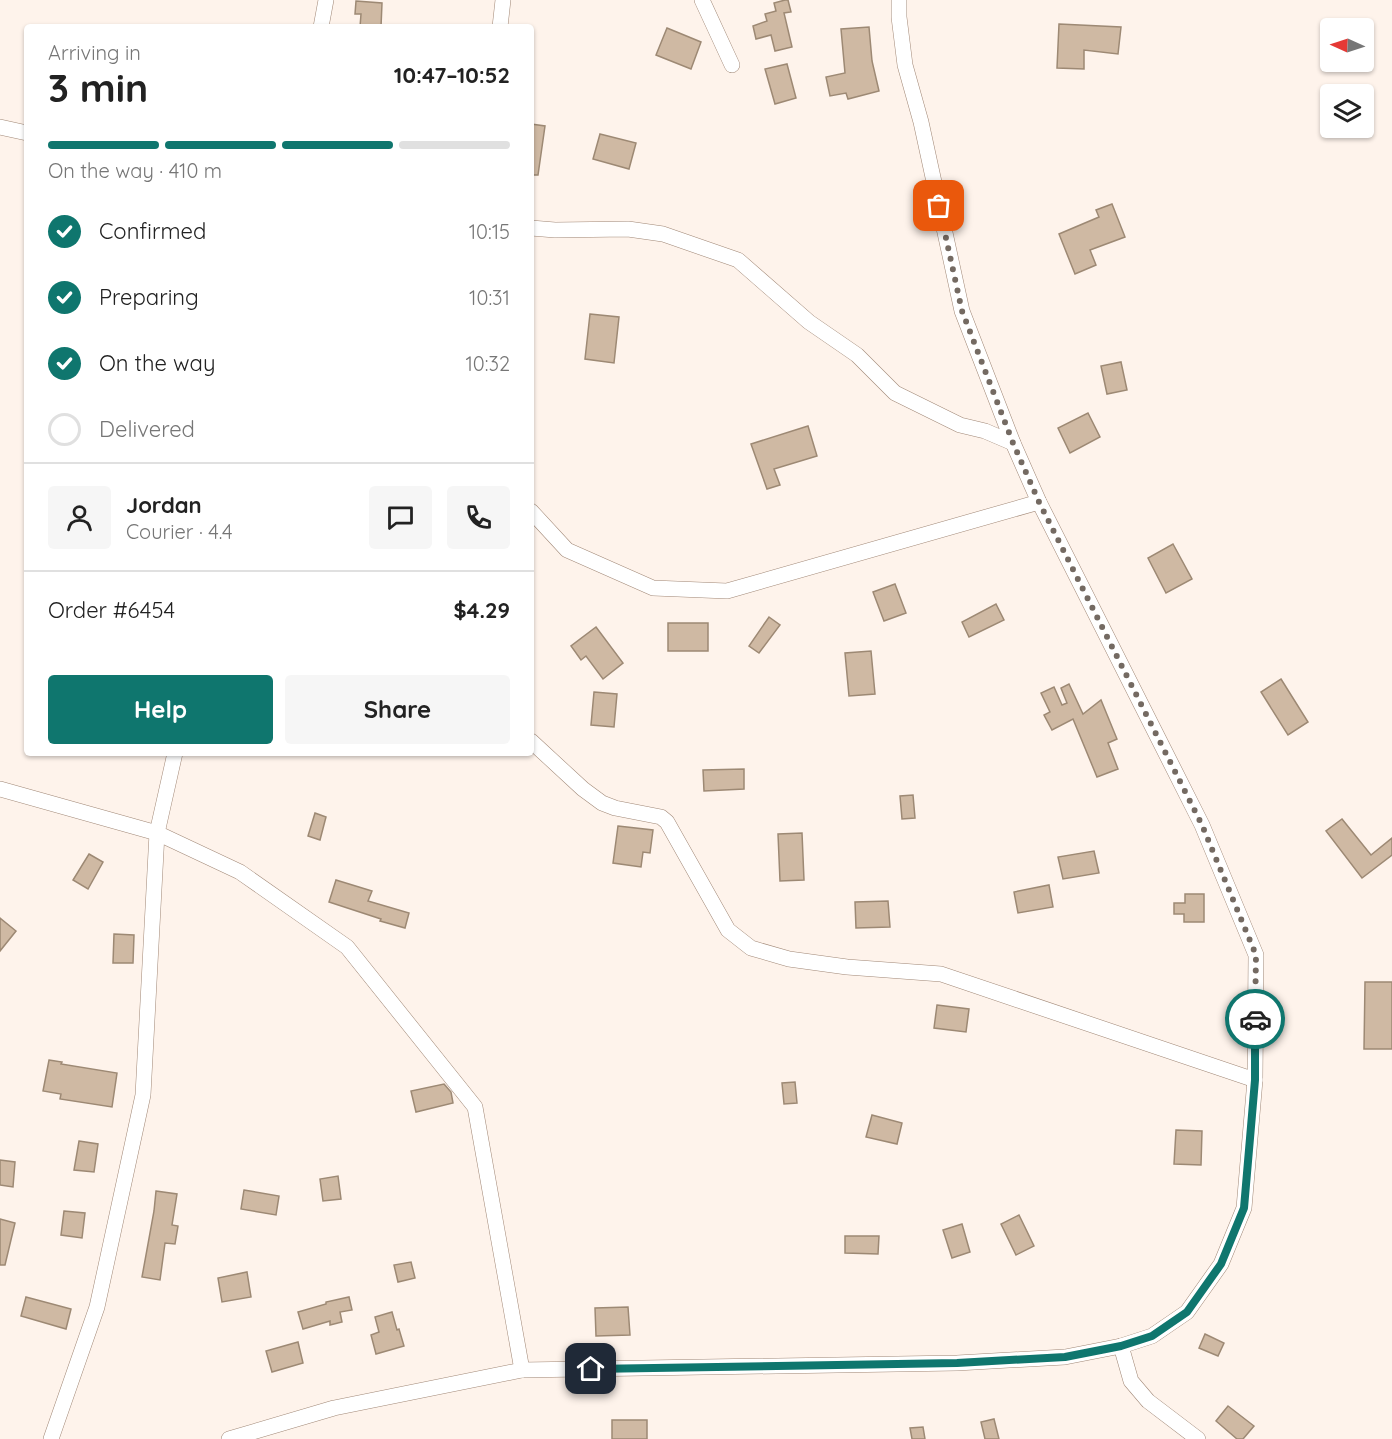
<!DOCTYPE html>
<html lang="en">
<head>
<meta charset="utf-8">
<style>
  body { margin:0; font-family:Quicksand,sans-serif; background:#f6f6f6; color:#222; height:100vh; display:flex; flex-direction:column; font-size:22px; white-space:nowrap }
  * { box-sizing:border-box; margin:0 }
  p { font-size:20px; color:#767676 }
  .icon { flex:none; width:33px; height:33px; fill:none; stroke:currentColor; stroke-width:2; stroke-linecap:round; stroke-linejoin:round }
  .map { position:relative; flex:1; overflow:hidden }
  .details { position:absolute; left:24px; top:24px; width:510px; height:732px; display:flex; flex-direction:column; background:#fff; border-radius:6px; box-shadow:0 2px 4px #0004 }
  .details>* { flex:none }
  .needle { width:39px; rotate:273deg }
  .fabs { position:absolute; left:1320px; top:18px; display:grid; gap:12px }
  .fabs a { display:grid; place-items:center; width:54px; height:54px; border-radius:6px; background:#fff; box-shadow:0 2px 4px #0004; font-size:30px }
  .pin { position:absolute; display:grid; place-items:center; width:51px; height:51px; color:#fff; margin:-26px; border-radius:12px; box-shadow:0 3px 9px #0006 }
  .courier { position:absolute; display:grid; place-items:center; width:60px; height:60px; margin:-30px; border:4px solid #0f766e; border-radius:50%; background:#fff; color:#222; box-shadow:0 2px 8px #0007 }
  .headline em { font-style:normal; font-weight:800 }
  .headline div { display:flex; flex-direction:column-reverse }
  .headline { display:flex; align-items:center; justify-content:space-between; height:102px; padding:0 24px }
  h1 { font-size:39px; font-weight:800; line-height:45px }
  .bar { display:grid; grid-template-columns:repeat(4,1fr); gap:9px 6px; align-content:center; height:72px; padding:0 24px }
  .bar i { height:8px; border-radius:4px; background:#e0e0e0 }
  .bar .active { background:#0f766e }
  .bar p { grid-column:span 4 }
  .line { display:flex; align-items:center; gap:15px; padding:0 24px; border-top:2px solid #e0e0e0 }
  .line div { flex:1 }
  .round { display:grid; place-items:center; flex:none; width:63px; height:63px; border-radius:6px; background:#f6f6f6 }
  ol { padding:0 24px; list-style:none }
  li { display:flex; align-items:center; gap:18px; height:66px }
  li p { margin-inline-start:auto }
  li .icon { padding:6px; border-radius:50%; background:#0f766e; color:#fff; stroke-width:4 }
  li:last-child { color:#767676 }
  li i { width:33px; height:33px; border:3px solid #e0e0e0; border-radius:50% }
  .button { display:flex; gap:12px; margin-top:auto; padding:12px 24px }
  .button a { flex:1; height:69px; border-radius:6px; background:#0f766e; color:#fff; font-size:24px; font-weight:800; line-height:69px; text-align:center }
  .button a+a { background:#f6f6f6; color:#222 }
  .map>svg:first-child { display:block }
  .building { fill:#cfb9a3; stroke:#9d8974; stroke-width:1.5 }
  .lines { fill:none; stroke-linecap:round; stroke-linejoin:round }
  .minor-casing { stroke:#a18877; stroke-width:16 }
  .minor { stroke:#fff; stroke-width:15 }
  .done { stroke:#746a62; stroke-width:6; stroke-dasharray:0 10.8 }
  .route { stroke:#0f766e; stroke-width:8 }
</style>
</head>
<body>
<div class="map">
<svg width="1392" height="1439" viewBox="0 0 1392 1439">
  <rect width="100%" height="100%" fill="#fef3eb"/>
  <g class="building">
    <path d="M 785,0 L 788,0 L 791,12 L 784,13 L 792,47 L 775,51 L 771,35 L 756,39 L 753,26 L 767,21 L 765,14 L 776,11 L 774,3 Z"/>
    <path d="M 356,1 L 382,3 L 381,27 L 360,27 L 361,14 L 355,14 Z"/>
    <path d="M 1059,24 L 1121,27 L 1118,54 L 1084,50 L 1084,69 L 1057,68 Z"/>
    <path d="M 869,27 L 872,61 L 879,91 L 848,99 L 846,93 L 830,96 L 826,77 L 845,73 L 841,29 Z"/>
    <path d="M 667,28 L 701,42 L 691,69 L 656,55 Z"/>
    <path d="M 787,64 L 796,98 L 775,104 L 765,69 Z"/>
    <path d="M 531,124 L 545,126 L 538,175 L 531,175 Z"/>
    <path d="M 600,134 L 636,143 L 629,169 L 593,159 Z"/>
    <path d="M 1112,204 L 1125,237 L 1090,250 L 1096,265 L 1075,274 L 1059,234 L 1099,217 L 1096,210 Z"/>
    <path d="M 590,314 L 619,317 L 614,363 L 585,359 Z"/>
    <path d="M 1121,362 L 1127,390 L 1107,394 L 1101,366 Z"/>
    <path d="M 1088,413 L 1100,437 L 1070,453 L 1058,428 Z"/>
    <path d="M 808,426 L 817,456 L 774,469 L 780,485 L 767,489 L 751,444 Z"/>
    <path d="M 1173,544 L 1192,579 L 1166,593 L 1148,558 Z"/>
    <path d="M 895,584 L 906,613 L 884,621 L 873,592 Z"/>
    <path d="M 996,604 L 1004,620 L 969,637 L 962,622 Z"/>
    <path d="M 769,617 L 780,625 L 759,653 L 749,646 Z"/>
    <rect x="668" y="623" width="40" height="28"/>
    <path d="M 596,627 L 623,663 L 603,679 L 586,656 L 581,660 L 571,646 Z"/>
    <path d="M 871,651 L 875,694 L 849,696 L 845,653 Z"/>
    <path d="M 1281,679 L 1308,722 L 1288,735 L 1261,692 Z"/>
    <path d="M 1069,684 L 1083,714 L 1101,700 L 1117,739 L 1108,743 L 1118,769 L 1097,777 L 1073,719 L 1052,730 L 1044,715 L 1050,712 L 1041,693 L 1054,687 L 1062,705 L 1067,703 L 1061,688 Z"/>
    <path d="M 594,692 L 617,694 L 614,727 L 591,725 Z"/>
    <path d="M 744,769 L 744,789 L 704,791 L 703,770 Z"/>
    <path d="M 913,795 L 915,818 L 902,819 L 900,796 Z"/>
    <path d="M 315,813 L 326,817 L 320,840 L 308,836 Z"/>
    <path d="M 1342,819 L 1371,855 L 1392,838 L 1392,855 L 1362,878 L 1326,831 Z"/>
    <path d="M 618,826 L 653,830 L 650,853 L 643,852 L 641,867 L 613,863 Z"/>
    <path d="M 802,833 L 804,880 L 780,881 L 778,834 Z"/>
    <path d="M 1094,851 L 1099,873 L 1063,879 L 1058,857 Z"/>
    <path d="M 89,854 L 103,862 L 88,889 L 73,880 Z"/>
    <path d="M 336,880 L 372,891 L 368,901 L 409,913 L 405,928 L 380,921 L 381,919 L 329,902 Z"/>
    <path d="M 1049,885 L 1053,907 L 1018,913 L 1014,892 Z"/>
    <path d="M 1185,894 L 1204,894 L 1204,922 L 1184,922 L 1184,914 L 1174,914 L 1174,903 L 1185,903 Z"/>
    <path d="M 888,901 L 890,927 L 856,928 L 855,902 Z"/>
    <path d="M 0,918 L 16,931 L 0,951 Z"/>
    <path d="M 114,934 L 134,935 L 133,963 L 113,963 Z"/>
    <path d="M 1365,982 L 1392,982 L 1392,1049 L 1364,1049 Z"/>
    <path d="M 937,1005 L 969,1009 L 966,1032 L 934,1028 Z"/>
    <path d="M 49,1060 L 62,1062 L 61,1064 L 117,1073 L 112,1107 L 60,1099 L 61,1094 L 43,1091 Z"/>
    <path d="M 795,1082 L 797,1103 L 784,1104 L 782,1083 Z"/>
    <path d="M 444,1084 L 451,1092 L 453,1103 L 416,1112 L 411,1091 Z"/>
    <path d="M 872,1115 L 902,1123 L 897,1144 L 866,1137 Z"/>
    <path d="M 1176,1130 L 1202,1131 L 1201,1165 L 1174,1164 Z"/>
    <path d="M 79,1141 L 98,1144 L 94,1172 L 74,1170 Z"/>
    <path d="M 0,1160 L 15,1162 L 13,1187 L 0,1185 Z"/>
    <path d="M 338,1176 L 341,1199 L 323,1201 L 320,1179 Z"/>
    <path d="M 244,1190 L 279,1196 L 276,1215 L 241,1209 Z"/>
    <path d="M 156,1191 L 177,1194 L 172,1225 L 178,1226 L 175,1244 L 165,1243 L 160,1280 L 142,1277 L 154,1211 Z"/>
    <path d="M 64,1211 L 85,1213 L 82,1238 L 61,1235 Z"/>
    <path d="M 1019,1215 L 1034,1246 L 1016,1255 L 1001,1224 Z"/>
    <path d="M 0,1219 L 15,1223 L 5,1265 L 0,1265 Z"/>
    <path d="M 962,1224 L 970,1252 L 952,1258 L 943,1230 Z"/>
    <path d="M 845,1236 L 879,1236 L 878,1254 L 845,1253 Z"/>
    <path d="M 411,1262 L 415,1278 L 398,1282 L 394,1265 Z"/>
    <path d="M 247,1272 L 251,1297 L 222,1302 L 218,1278 Z"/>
    <path d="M 26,1297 L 71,1309 L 66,1329 L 21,1316 Z"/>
    <path d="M 349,1297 L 352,1310 L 340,1312 L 342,1322 L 330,1325 L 330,1321 L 303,1329 L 298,1312 L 326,1304 L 326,1302 Z"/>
    <path d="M 628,1307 L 630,1335 L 596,1336 L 595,1308 Z"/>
    <path d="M 392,1312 L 397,1330 L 399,1329 L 404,1346 L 376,1354 L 371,1335 L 379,1332 L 375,1317 Z"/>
    <path d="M 1205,1334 L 1224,1343 L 1218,1356 L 1199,1348 Z"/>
    <path d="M 298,1342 L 303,1363 L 272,1372 L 266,1351 Z"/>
    <path d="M 1228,1406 L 1254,1426 L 1243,1439 L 1237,1439 L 1216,1421 Z"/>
    <path d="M 994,1419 L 999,1439 L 985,1439 L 981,1422 Z"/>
    <rect x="612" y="1420" width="35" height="19"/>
    <path d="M 923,1427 L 925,1439 L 912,1439 L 910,1428 Z"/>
  </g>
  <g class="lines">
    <g class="minor-casing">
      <g id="minor">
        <path d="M 702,0 L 732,65"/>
        <path d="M 321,27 L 326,0"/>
        <path d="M 500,27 L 503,0"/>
        <path d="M 0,127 L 27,133"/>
        <path d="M 531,228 L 555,230 L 628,229 L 663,234 L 738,260 L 809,322 L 857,355 L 895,393 L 960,425 L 985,431 L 1013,443"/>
        <path d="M 531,511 L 567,550 L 653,588 L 727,591 L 1039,502"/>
        <path d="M 531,741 L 583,789 L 602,803 L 615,808 L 661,817 L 667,822 L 728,930 L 751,948 L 789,959 L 847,967 L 941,974 L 1255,1080"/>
        <path d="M 0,789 L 157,833 L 240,872 L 347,947 L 475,1107 L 522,1370"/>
        <path d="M 1121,1346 L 1131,1381 L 1148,1401 L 1198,1439"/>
        <path d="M 51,1439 L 97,1307 L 143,1095 L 157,833 L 175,753"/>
        <path d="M 229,1439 L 334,1408 L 522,1370 L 957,1363 L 1065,1357 L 1121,1346 L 1152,1336 L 1187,1312 L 1221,1264 L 1244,1208 L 1255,1080 L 1256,955 L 1202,825 L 1039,502 L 1013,443 L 962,311 L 921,122 L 905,65 L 899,17 L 899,0"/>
      </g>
    </g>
    <use href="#minor" class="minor"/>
  </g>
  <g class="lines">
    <path class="done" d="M 939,206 L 962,311 L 1013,443 L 1039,502 L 1202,825 L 1256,955 L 1255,1019"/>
    <path class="route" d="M 591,1369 L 957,1363 L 1065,1357 L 1121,1346 L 1152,1336 L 1187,1312 L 1221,1264 L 1244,1208 L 1255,1080 L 1255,1019"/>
  </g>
</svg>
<div class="fabs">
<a><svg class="needle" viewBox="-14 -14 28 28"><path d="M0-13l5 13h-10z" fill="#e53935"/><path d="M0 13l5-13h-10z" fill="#767676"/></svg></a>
<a><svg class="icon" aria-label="layers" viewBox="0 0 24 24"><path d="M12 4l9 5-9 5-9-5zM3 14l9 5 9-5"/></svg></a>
</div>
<div class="pin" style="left:939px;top:206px;background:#ea580c"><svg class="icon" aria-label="bag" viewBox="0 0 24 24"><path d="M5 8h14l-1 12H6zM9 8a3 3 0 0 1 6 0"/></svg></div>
<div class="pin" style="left:591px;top:1369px;background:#1f2937"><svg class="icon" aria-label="home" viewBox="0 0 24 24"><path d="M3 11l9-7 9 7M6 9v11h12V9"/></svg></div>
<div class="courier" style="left:1255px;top:1019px"><svg class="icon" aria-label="car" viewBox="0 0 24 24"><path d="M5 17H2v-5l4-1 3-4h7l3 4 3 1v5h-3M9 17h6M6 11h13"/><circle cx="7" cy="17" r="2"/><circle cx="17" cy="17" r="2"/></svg></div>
<section class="details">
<div class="headline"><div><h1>3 min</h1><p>Arriving in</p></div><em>10:47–10:52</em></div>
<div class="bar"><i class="active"></i><i class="active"></i><i class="active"></i><i></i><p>On the way · 410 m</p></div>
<ol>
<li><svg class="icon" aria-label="check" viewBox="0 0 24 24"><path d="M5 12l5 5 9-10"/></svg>Confirmed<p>10:15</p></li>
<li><svg class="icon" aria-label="check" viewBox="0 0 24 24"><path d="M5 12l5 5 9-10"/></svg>Preparing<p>10:31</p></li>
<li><svg class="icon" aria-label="check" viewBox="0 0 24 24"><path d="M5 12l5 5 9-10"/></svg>On the way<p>10:32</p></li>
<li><i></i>Delivered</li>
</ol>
<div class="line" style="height:108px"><a class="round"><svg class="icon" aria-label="person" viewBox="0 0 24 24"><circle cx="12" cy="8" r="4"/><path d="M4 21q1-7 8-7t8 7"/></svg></a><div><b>Jordan</b><p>Courier · 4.4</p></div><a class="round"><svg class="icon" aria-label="chat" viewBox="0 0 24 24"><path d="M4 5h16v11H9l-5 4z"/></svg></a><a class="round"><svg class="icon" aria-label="phone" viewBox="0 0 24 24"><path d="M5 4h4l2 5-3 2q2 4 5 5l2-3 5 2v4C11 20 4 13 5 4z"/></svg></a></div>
<div class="line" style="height:78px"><div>Order #6454</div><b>$4.29</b></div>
<div class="button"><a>Help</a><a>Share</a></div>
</section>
</div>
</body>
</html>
